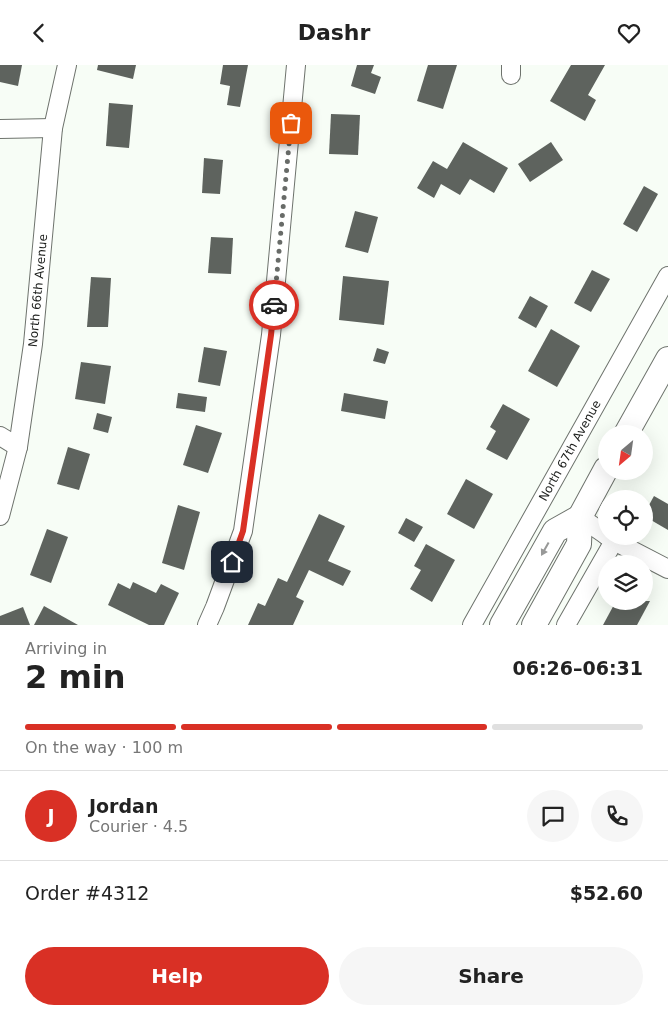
<!DOCTYPE html>
<html lang="en">
<head>
<meta charset="utf-8">
<style>
  body { margin:0; font-family:"DejaVu Sans",sans-serif; background:#f6f6f6; color:#222; height:100vh; display:flex; flex-direction:column; font-size:19px; white-space:nowrap }
  * { box-sizing:border-box; margin:0 }
  p { font-size:16px; color:#767676 }
  .icon { flex:none; width:28px; height:28px; fill:none; stroke:currentColor; stroke-width:2; stroke-linecap:round; stroke-linejoin:round }
  .map { position:relative; height:560px; overflow:hidden }
  .sheet { display:flex; flex-direction:column; background:#fff; flex:1 }
  .sheet>* { flex:none }
  .needle { width:32px; rotate:209deg }
  .tools { position:absolute; left:598px; top:360px; display:grid; gap:10px }
  .tools a { display:grid; place-items:center; width:55px; height:55px; border-radius:50%; background:#fff; box-shadow:0 5px 20px #0002; font-size:25px }
  .pin { position:absolute; display:grid; place-items:center; width:42px; height:42px; color:#fff; margin:-21px; border-radius:10px; box-shadow:0 2px 8px #0006 }
  .courier { position:absolute; display:grid; place-items:center; width:50px; height:50px; margin:-25px; border:4px solid #d93025; border-radius:50%; background:#fff; color:#222; box-shadow:0 1px 6px #0007 }
  .overview em { font-style:normal; font-weight:700 }
  .overview div { display:flex; flex-direction:column-reverse }
  .overview { display:flex; align-items:center; justify-content:space-between; height:85px; padding:0 25px }
  h1 { font-size:32px; font-weight:700; line-height:38px }
  .bar { display:grid; grid-template-columns:repeat(4,1fr); gap:8px 5px; align-content:center; height:60px; padding:0 25px }
  .bar i { height:6px; border-radius:4px; background:#e0e0e0 }
  .bar .active { background:#d93025 }
  .bar p { grid-column:span 4 }
  .line { display:flex; align-items:center; gap:12px; padding:0 25px; border-top:1px solid #e0e0e0 }
  .line div { flex:1 }
  .round { display:grid; place-items:center; flex:none; width:52px; height:52px; border-radius:26px; background:#f6f6f6 }
  .cta { display:flex; gap:10px; margin-top:auto; padding:10px 25px }
  .cta a { flex:1; height:58px; border-radius:30px; background:#d93025; color:#fff; font-size:20px; font-weight:700; line-height:58px; text-align:center }
  .cta a+a { background:#f6f6f6; color:#222 }
  header { display:flex; justify-content:space-between; align-items:center; height:65px; padding:0 25px; background:#fff; font-size:22px; font-weight:700 }
  .map>svg:first-child { display:block }
  .building { fill:#5e635e }
  .lines { fill:none; stroke-linecap:round; stroke-linejoin:round }
  .street-casing { stroke:#6e736d; stroke-width:20 }
  .secondary-casing { stroke:#6e736d; stroke-width:26 }
  .street { stroke:#fff; stroke-width:18 }
  .secondary { stroke:#fff; stroke-width:24 }
  .oneway { fill:#989998 }
  .done { stroke:#686b68; stroke-width:5; stroke-dasharray:0 9 }
  .route { stroke:#d93025; stroke-width:6 }
  .labels { text-anchor:middle; stroke-width:5; stroke-linejoin:round; paint-order:stroke }
  .street-label { font-size:12px; fill:#1b1d1b; stroke:#f7fdf6 }
</style>
</head>
<body>
<header><svg class="icon" aria-label="back" viewBox="0 0 24 24"><path d="M15 5l-7 7 7 7"/></svg>Dashr<svg class="icon" aria-label="heart" viewBox="0 0 24 24"><path d="M12 20l-8-8c-3-5 5-10 8-4 3-6 11-1 8 4z"/></svg></header>
<div class="map">
<svg width="668" height="560" viewBox="0 0 668 560">
  <rect width="100%" height="100%" fill="#f7fdf6"/>
  <g class="building">
    <path d="M 0,0 L 22,0 L 18,21 L 0,17 Z"/>
    <path d="M 98,0 L 136,0 L 133,14 L 97,5 Z"/>
    <path d="M 223,0 L 248,0 L 240,42 L 227,40 L 230,21 L 220,19 Z"/>
    <path d="M 357,0 L 374,0 L 371,8 L 381,12 L 375,29 L 351,21 Z"/>
    <path d="M 428,0 L 457,0 L 443,44 L 417,36 Z"/>
    <path d="M 571,0 L 605,0 L 588,30 L 596,35 L 585,56 L 550,36 Z"/>
    <path d="M 109,38 L 133,40 L 129,83 L 106,81 Z"/>
    <path d="M 331,49 L 360,50 L 358,90 L 329,89 Z"/>
    <path d="M 463,77 L 508,103 L 494,128 L 470,114 L 460,130 L 441,119 L 434,133 L 417,123 L 433,96 L 447,104 Z"/>
    <path d="M 551,77 L 563,95 L 530,117 L 518,99 Z"/>
    <path d="M 204,93 L 223,95 L 220,129 L 202,128 Z"/>
    <path d="M 644,121 L 658,129 L 637,167 L 623,159 Z"/>
    <path d="M 355,146 L 378,152 L 368,188 L 345,182 Z"/>
    <path d="M 211,172 L 233,173 L 231,209 L 208,208 Z"/>
    <path d="M 592,205 L 610,214 L 591,247 L 574,238 Z"/>
    <path d="M 343,211 L 389,216 L 384,260 L 339,255 Z"/>
    <path d="M 91,212 L 111,213 L 108,262 L 87,262 Z"/>
    <path d="M 530,231 L 548,241 L 536,263 L 518,253 Z"/>
    <path d="M 551,264 L 580,281 L 557,322 L 528,306 Z"/>
    <path d="M 204,282 L 227,286 L 220,321 L 198,317 Z"/>
    <path d="M 377,283 L 389,287 L 385,299 L 373,296 Z"/>
    <path d="M 81,297 L 111,301 L 105,339 L 75,334 Z"/>
    <path d="M 178,328 L 207,332 L 205,347 L 176,343 Z"/>
    <path d="M 344,328 L 388,336 L 385,354 L 341,346 Z"/>
    <path d="M 503,339 L 530,354 L 507,395 L 486,384 L 496,366 L 490,362 Z"/>
    <path d="M 97,348 L 112,352 L 108,368 L 93,364 Z"/>
    <path d="M 196,360 L 222,368 L 208,408 L 183,400 Z"/>
    <path d="M 68,382 L 90,389 L 79,425 L 57,419 Z"/>
    <path d="M 466,414 L 493,429 L 474,464 L 447,449 Z"/>
    <path d="M 654,431 L 668,439 L 668,465 L 644,451 L 644,449 Z"/>
    <path d="M 178,440 L 200,447 L 184,505 L 162,498 Z"/>
    <path d="M 319,449 L 345,461 L 328,496 L 351,506 L 343,521 L 309,505 L 296,532 L 304,536 L 293,560 L 248,560 L 258,538 L 265,541 L 278,513 L 287,517 Z"/>
    <path d="M 406,453 L 423,462 L 414,477 L 398,468 Z"/>
    <path d="M 47,464 L 68,472 L 51,518 L 30,510 Z"/>
    <path d="M 426,479 L 455,495 L 432,537 L 410,524 L 421,505 L 414,501 Z"/>
    <path d="M 133,517 L 156,528 L 161,519 L 179,528 L 164,560 L 149,560 L 108,540 L 118,518 L 130,524 Z"/>
    <path d="M 616,536 L 650,536 L 637,560 L 603,560 Z"/>
    <path d="M 44,541 L 78,560 L 34,560 Z"/>
    <path d="M 23,542 L 30,560 L 0,560 L 0,551 Z"/>
  </g>
  <g class="lines">
    <g class="street-casing">
      <g id="street">
        <path d="M 511,0 L 511,10"/>
        <path d="M 0,64 L 53,63"/>
        <path d="M 0,371 L 18,382"/>
        <path id="s1" d="M 0,451 L 18,382 L 33,279 L 53,63 L 67,0"/>
        <path d="M 580,452 L 606,470"/>
        <path d="M 607,471 L 614,476 L 668,504"/>
        <path d="M 207,560 L 215,542 L 243,466 L 271,270 L 296,0"/>
        <path id="s2" d="M 472,560 L 668,211"/>
        <path d="M 566,560 L 614,476"/>
      </g>
    </g>
    <g class="secondary-casing">
      <g id="secondary">
        <path d="M 626,369 L 668,294"/>
        <path d="M 502,560 L 555,466 L 580,452"/>
        <path d="M 534,560 L 579,479 L 580,452 L 606,404"/>
      </g>
    </g>
    <use href="#street" class="street"/>
    <use href="#secondary" class="secondary"/>
  </g>
  <defs><path id="oneway-solid" d="M-6-.8H1V-3.2L6.5 0L1 3.2V.8H-6Z" transform="scale(1.25)"/></defs>
  <use class="oneway" href="#oneway-solid" transform="translate(545 484) rotate(119)"/>
  <g class="lines">
    <path class="done" d="M 274,240 L 291,58"/>
    <path class="route" d="M 232,497 L 243,466 L 271,270 L 274,240"/>
  </g>
  <g class="labels">
    <g class="street-label">
      <text dy="4" stroke="none"><textPath href="#s1" startOffset="229">North 66th Avenue</textPath></text>
      <text dy="4" stroke="none"><textPath href="#s2" startOffset="200">North 67th Avenue</textPath></text>
    </g>
  </g>
</svg>
<div class="tools">
<a><svg class="needle" viewBox="-14 -14 28 28"><path d="M0-13l5 13h-10z" fill="#e53935"/><path d="M0 13l5-13h-10z" fill="#767676"/></svg></a>
<a><svg class="icon" aria-label="locate" viewBox="0 0 24 24"><circle cx="12" cy="12" r="6"/><path d="M12 2v4M12 18v4M2 12h4M18 12h4"/></svg></a>
<a><svg class="icon" aria-label="layers" viewBox="0 0 24 24"><path d="M12 4l9 5-9 5-9-5zM3 14l9 5 9-5"/></svg></a>
</div>
<div class="pin" style="left:291px;top:58px;background:#ea580c"><svg class="icon" aria-label="bag" viewBox="0 0 24 24"><path d="M5 8h14l-1 12H6zM9 8a3 3 0 0 1 6 0"/></svg></div>
<div class="pin" style="left:232px;top:497px;background:#1f2937"><svg class="icon" aria-label="home" viewBox="0 0 24 24"><path d="M3 11l9-7 9 7M6 9v11h12V9"/></svg></div>
<div class="courier" style="left:274px;top:240px"><svg class="icon" aria-label="car" viewBox="0 0 24 24"><path d="M5 17H2v-5l4-1 3-4h7l3 4 3 1v5h-3M9 17h6M6 11h13"/><circle cx="7" cy="17" r="2"/><circle cx="17" cy="17" r="2"/></svg></div>
</div>
<section class="sheet">
<div class="overview"><div><h1>2 min</h1><p>Arriving in</p></div><em>06:26–06:31</em></div>
<div class="bar"><i class="active"></i><i class="active"></i><i class="active"></i><i></i><p>On the way · 100 m</p></div>
<div class="line" style="height:90px"><b class="round" style="background:#d93025;color:#fff">J</b><div><b>Jordan</b><p>Courier · 4.5</p></div><a class="round"><svg class="icon" aria-label="chat" viewBox="0 0 24 24"><path d="M4 5h16v11H9l-5 4z"/></svg></a><a class="round"><svg class="icon" aria-label="phone" viewBox="0 0 24 24"><path d="M5 4h4l2 5-3 2q2 4 5 5l2-3 5 2v4C11 20 4 13 5 4z"/></svg></a></div>
<div class="line" style="height:65px"><div>Order #4312</div><b>$52.60</b></div>
<div class="cta"><a>Help</a><a>Share</a></div>
</section>
</body>
</html>
